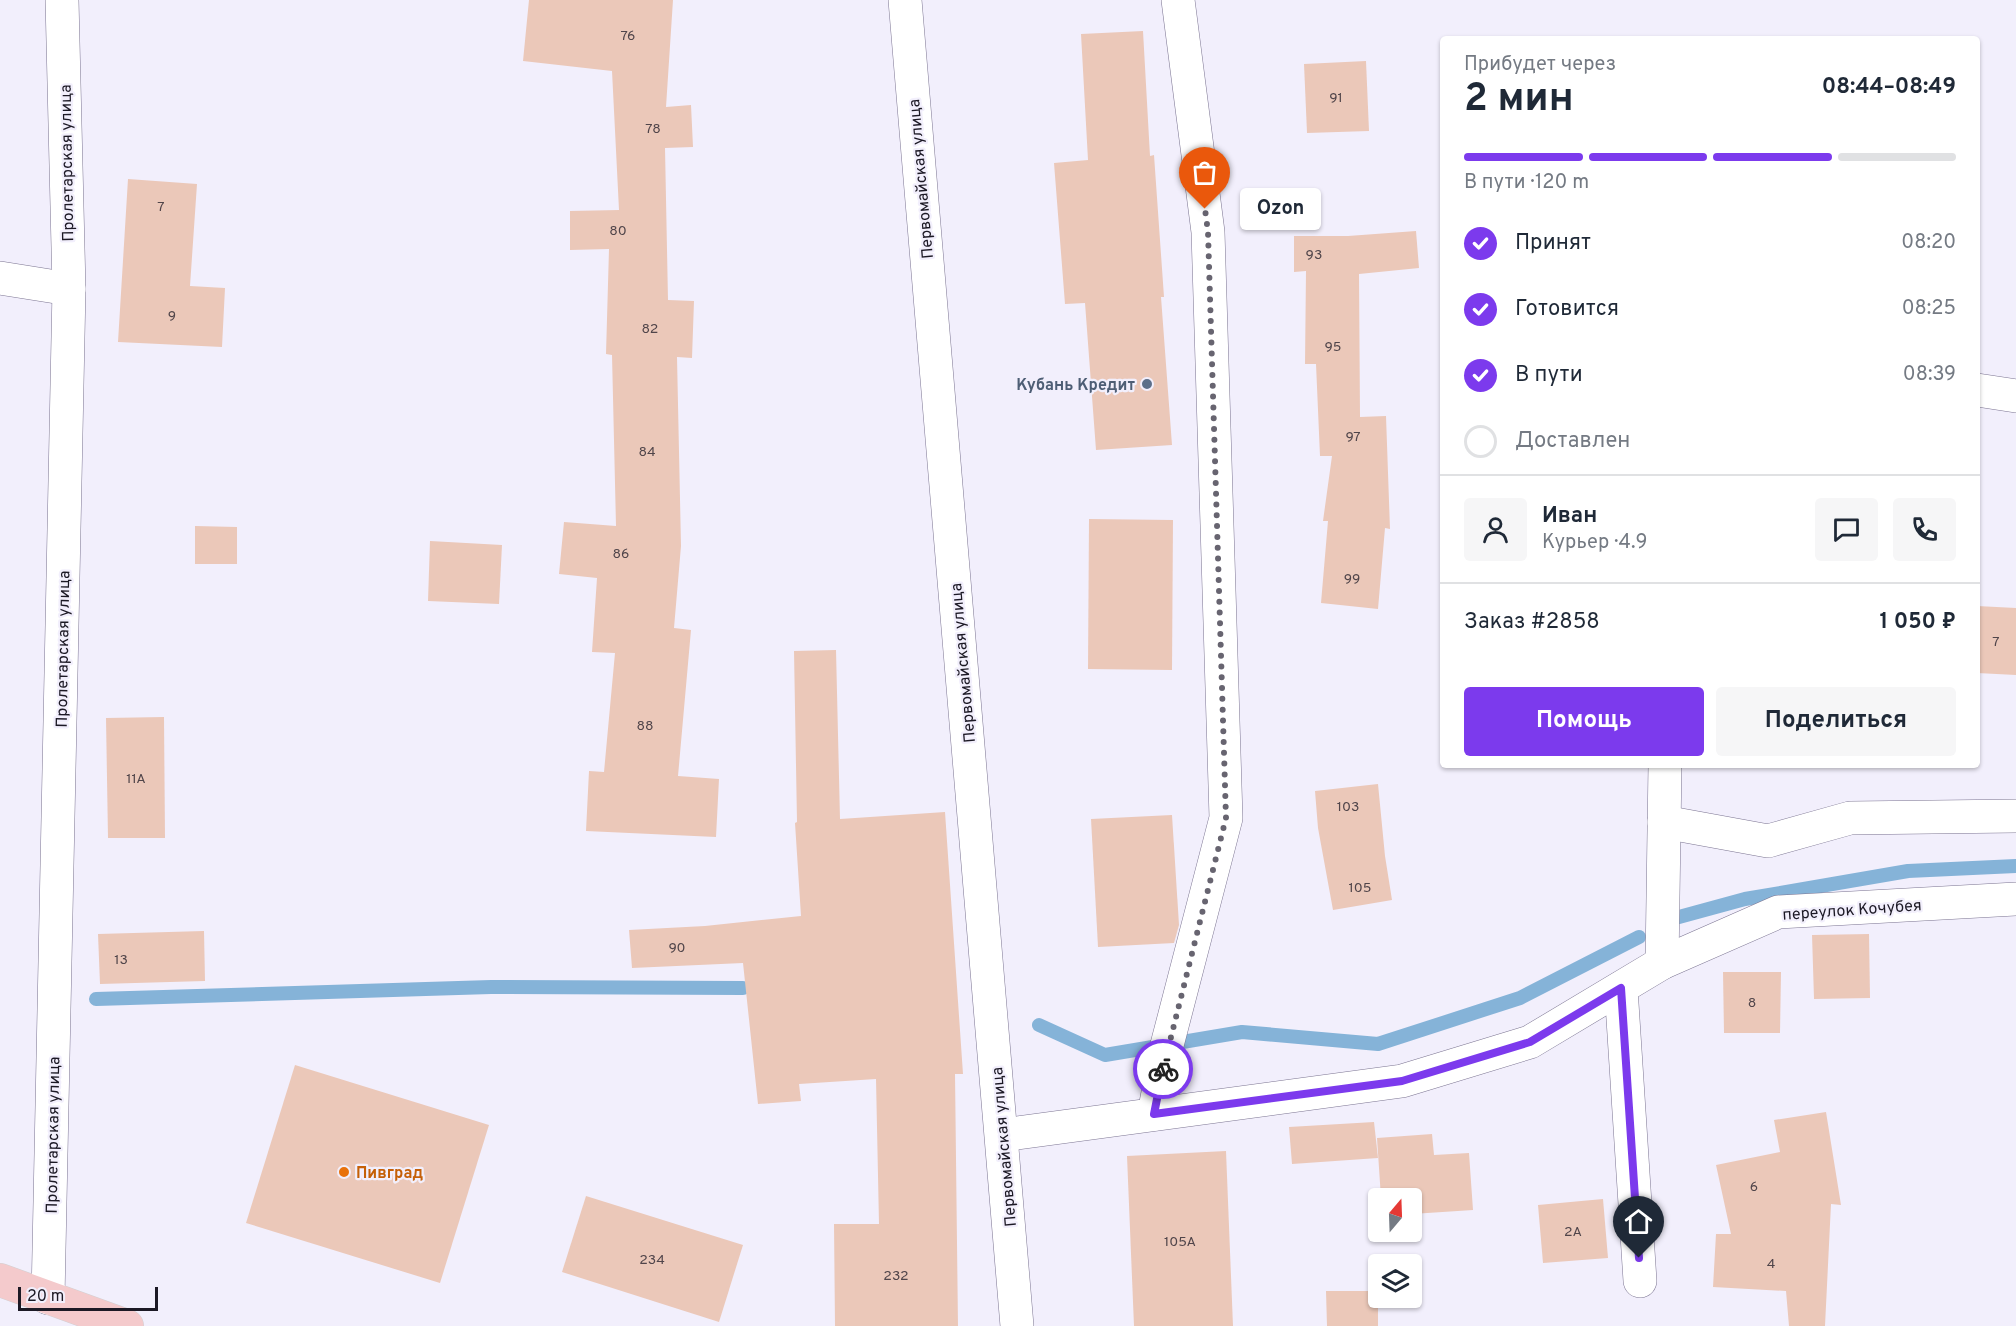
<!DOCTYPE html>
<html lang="ru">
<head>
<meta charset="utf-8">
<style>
  body { margin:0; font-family:Overpass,sans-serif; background:#f6f6f7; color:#1f2937; height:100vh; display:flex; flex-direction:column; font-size:22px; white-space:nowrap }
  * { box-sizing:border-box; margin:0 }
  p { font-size:20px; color:#747a83 }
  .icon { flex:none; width:33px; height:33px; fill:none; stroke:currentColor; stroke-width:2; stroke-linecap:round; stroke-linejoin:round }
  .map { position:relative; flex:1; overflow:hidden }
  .details { position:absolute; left:1440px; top:36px; width:540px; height:732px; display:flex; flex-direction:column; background:#fff; border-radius:6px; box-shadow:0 2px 4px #0004 }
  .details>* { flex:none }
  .needle { width:39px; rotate:19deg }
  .fabs { position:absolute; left:1368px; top:1188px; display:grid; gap:12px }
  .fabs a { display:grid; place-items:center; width:54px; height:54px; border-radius:6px; background:#fff; box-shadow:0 2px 4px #0004; font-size:30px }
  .scale { position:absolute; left:18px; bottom:15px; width:140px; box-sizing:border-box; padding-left:6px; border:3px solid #1c1925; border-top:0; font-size:16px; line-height:21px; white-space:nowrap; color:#1c1925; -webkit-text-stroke:4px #f2effc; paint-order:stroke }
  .pin { position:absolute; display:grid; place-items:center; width:51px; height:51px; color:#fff; margin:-62px -26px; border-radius:50% 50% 50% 0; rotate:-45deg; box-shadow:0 0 6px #0007 }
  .pin .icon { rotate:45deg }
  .courier { position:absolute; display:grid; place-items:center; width:60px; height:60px; margin:-30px; border:4px solid #7c3aed; border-radius:50%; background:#fff; color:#222; box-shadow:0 2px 8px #0007 }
  .bubble { position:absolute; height:42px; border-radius:6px; background:#fff; box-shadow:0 2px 4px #0004; font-size:20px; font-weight:700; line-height:42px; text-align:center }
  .overview em { font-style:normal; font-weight:700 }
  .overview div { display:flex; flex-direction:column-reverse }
  .overview { display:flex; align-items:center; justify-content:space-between; height:102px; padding:0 24px }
  h1 { font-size:39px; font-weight:700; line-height:45px }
  .bar { display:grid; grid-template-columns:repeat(4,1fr); gap:9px 6px; align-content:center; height:72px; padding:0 24px }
  .bar i { height:8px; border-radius:4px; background:#e0e1e3 }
  .bar .selected { background:#7c3aed }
  .bar p { grid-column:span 4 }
  .line { display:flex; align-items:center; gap:15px; padding:0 24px; border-top:2px solid #e0e1e3 }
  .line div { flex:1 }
  .round { display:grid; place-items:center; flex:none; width:63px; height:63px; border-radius:6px; background:#f6f6f7 }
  ol { padding:0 24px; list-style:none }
  li { display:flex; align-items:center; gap:18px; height:66px }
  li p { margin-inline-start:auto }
  li .icon { padding:6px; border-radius:50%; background:#7c3aed; color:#fff; stroke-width:4 }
  li:last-child { color:#747a83 }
  li i { width:33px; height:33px; border:3px solid #e0e1e3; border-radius:50% }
  .primary-button { display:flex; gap:12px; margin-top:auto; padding:12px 24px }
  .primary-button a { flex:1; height:69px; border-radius:6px; background:#7c3aed; color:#fff; font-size:24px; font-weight:700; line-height:69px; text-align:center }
  .primary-button a+a { background:#f6f6f7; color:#1f2937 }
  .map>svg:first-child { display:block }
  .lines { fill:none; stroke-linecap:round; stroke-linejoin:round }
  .stream { stroke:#85b3d8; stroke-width:14 }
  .building { fill:#ebc8b9 }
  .minor-casing { stroke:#7c7592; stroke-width:34 }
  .highway-casing { stroke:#d2d1d3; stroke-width:34 }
  .minor { stroke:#fff; stroke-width:33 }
  .highway { stroke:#f4cacc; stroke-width:33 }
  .done { stroke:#676470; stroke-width:6; stroke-dasharray:0 10.8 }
  .route { stroke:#7c3aed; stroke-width:8 }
  .service-dot { fill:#5c6f8a; stroke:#f2effc; stroke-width:2 }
  .food-dot { fill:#e8710a; stroke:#f2effc; stroke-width:2 }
  .labels { text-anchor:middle; stroke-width:4.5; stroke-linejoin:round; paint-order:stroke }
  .number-label { font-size:14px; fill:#50454a }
  .street-label { font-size:16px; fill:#1c1925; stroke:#f2effc }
  .service-label { font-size:16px; font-weight:bold; fill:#4e5e75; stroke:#f2effc; text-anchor:end }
  .food-label { font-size:16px; font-weight:bold; fill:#c56008; stroke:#f2effc; text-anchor:start }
</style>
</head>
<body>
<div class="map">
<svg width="2016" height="1326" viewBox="0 0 2016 1326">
  <rect width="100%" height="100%" fill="#f2effc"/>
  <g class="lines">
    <g class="stream">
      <path d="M 1679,917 L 1745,899 L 1908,871 L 2016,866"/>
      <path d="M 96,999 L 491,987 L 743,988"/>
      <path d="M 1039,1025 L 1105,1055 L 1242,1032 L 1378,1044 L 1520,998 L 1639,937"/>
    </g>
  </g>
  <g class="building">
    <path d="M 529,0 L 673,0 L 666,107 L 691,105 L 693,147 L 665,148 L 668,300 L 694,301 L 692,358 L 677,357 L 681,546 L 674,628 L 691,630 L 678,776 L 719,779 L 716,837 L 586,831 L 589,771 L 604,772 L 615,653 L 592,652 L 597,578 L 559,574 L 564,522 L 616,526 L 612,355 L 606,354 L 609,249 L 570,250 L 570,211 L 619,210 L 612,71 L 523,61 Z"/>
    <path d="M 1143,31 L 1150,156 L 1154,155 L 1164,297 L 1161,297 L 1172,445 L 1096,450 L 1085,303 L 1065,304 L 1054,163 L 1088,160 L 1081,34 Z"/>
    <path d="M 1366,61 L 1369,131 L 1307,133 L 1304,64 Z"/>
    <path d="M 128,179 L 197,184 L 190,286 L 225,288 L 222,347 L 118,342 Z"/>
    <path d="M 1416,231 L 1419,268 L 1359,274 L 1360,417 L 1386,416 L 1390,529 L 1385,528 L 1378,609 L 1321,603 L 1328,521 L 1323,521 L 1332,456 L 1320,456 L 1316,364 L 1305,364 L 1306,271 L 1294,272 L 1294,236 L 1348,236 Z"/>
    <path d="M 1089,519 L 1173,520 L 1172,670 L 1088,669 Z"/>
    <path d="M 195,526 L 237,527 L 237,564 L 195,564 Z"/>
    <path d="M 430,541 L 502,545 L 499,604 L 428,601 Z"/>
    <path d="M 1977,606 L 2016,608 L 2016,675 L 1977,673 Z"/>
    <path d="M 836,650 L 840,819 L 945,812 L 963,1074 L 955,1074 L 958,1326 L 835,1326 L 834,1224 L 879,1224 L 876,1079 L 799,1084 L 801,1101 L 758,1104 L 743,963 L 632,968 L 629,930 L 705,926 L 801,916 L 795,823 L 797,822 L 794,651 Z"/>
    <path d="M 164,717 L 165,838 L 108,838 L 106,718 Z"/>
    <path d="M 1378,784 L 1385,856 L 1392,900 L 1333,910 L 1318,828 L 1315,791 Z"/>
    <path d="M 1172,815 L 1179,925 L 1174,943 L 1098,947 L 1091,819 Z"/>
    <path d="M 204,931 L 205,981 L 100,984 L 98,934 Z"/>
    <path d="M 1869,934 L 1870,998 L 1814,999 L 1812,935 Z"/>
    <path d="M 1723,972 L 1781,972 L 1780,1033 L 1724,1033 Z"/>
    <path d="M 295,1065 L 489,1125 L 440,1283 L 246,1223 Z"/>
    <path d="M 1826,1112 L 1841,1205 L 1831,1204 L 1825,1326 L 1789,1326 L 1786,1291 L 1713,1287 L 1716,1234 L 1731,1234 L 1716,1165 L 1780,1152 L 1774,1120 Z"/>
    <path d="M 1374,1122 L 1378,1158 L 1292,1164 L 1289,1127 Z"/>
    <path d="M 1432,1134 L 1434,1155 L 1469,1153 L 1473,1210 L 1412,1214 L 1412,1198 L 1381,1198 L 1377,1138 Z"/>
    <path d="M 1226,1151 L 1233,1326 L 1134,1326 L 1127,1156 Z"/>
    <path d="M 586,1196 L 743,1245 L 719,1322 L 562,1272 Z"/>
    <path d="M 1603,1199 L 1608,1258 L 1543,1263 L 1538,1205 Z"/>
    <path d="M 1326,1291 L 1378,1291 L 1378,1326 L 1327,1326 Z"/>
  </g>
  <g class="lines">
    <g class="minor-casing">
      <g id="minor">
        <path d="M 905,0 L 1017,1326"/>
        <path d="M 0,278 L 69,289"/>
        <path d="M 1977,390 L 2016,396"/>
        <path d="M 1664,822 L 1768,841 L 1850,818 L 2016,816"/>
        <path d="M 1662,963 L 1665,765"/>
        <path d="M 1621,988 L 1640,1281"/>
        <path d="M 1154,1114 L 1167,1045 L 1226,818 L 1208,232 L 1178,0"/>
        <path d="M 1002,1135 L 1402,1081 L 1530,1042 L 1662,963 L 1778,912 L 2016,899"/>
        <path d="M 48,1298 L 69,289 L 62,0"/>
      </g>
    </g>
    <g class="highway-casing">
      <path id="highway" d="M 0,1280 L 127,1326"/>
    </g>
    <use href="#minor" class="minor"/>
    <use href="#highway" class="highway"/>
  </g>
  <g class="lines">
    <path class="done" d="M 1163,1069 L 1226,818 L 1208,232 L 1205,209"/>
    <path class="route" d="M 1163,1069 L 1154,1114 L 1402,1081 L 1530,1042 L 1621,988 L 1639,1258"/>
  </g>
  <circle class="service-dot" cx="1147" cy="384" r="6"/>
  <circle class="food-dot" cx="344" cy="1172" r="6"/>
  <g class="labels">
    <g class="number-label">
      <text x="628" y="40">76</text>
      <text x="1336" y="102">91</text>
      <text x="653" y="133">78</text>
      <text x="161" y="211">7</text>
      <text x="618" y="235">80</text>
      <text x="1314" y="259">93</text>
      <text x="172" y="320">9</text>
      <text x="650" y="333">82</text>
      <text x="1333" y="351">95</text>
      <text x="1353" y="441">97</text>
      <text x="647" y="456">84</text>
      <text x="621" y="558">86</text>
      <text x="1352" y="583">99</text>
      <text x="1996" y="646">7</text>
      <text x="645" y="730">88</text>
      <text x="136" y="783">11А</text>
      <text x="1348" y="811">103</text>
      <text x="1360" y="892">105</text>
      <text x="677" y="952">90</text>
      <text x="121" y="964">13</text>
      <text x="1752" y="1007">8</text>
      <text x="1754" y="1191">6</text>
      <text x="1573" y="1236">2А</text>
      <text x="1180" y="1246">105А</text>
      <text x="652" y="1264">234</text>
      <text x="1771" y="1268">4</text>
      <text x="896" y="1280">232</text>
    </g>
    <g class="street-label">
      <text transform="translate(66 163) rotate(-91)" y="6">Пролетарская улица</text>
      <text transform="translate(920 179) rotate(-95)" y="6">Первомайская улица</text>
      <text transform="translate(62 649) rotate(-89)" y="6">Пролетарская улица</text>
      <text transform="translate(962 663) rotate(-95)" y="6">Первомайская улица</text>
      <text transform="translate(1852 909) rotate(-4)" y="6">переулок Кочубея</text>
      <text transform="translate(52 1135) rotate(-89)" y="6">Пролетарская улица</text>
      <text transform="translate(1003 1147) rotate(-95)" y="6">Первомайская улица</text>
    </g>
    <g class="service-label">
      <text x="1135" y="390">Кубань Кредит</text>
    </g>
    <g class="food-label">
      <text x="356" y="1178">Пивград</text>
    </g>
  </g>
</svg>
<div class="fabs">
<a><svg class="needle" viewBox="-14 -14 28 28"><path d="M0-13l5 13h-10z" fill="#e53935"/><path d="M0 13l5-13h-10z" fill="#747a83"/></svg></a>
<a><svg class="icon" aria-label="layers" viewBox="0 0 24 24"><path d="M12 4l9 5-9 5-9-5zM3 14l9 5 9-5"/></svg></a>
</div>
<div class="scale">20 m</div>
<div class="pin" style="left:1205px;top:209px;background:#ea580c"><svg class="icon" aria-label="bag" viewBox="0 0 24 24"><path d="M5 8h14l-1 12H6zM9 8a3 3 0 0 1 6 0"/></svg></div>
<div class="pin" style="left:1639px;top:1258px;background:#1f2937"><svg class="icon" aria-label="home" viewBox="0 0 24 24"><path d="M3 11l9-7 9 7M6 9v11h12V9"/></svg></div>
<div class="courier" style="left:1163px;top:1069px"><svg class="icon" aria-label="bike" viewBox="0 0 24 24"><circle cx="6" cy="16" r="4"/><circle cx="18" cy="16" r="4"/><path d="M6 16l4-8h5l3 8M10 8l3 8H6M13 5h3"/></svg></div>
<div class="bubble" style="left:1240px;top:188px;width:81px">Ozon</div>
<section class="details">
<div class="overview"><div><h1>2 мин</h1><p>Прибудет через</p></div><em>08:44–08:49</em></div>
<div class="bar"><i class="selected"></i><i class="selected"></i><i class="selected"></i><i></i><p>В пути · 120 m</p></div>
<ol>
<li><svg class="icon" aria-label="check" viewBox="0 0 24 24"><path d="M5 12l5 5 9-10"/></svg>Принят<p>08:20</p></li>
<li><svg class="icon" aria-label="check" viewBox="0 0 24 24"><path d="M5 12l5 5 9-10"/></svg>Готовится<p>08:25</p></li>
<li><svg class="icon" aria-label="check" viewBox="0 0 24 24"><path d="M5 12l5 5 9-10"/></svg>В пути<p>08:39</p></li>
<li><i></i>Доставлен</li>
</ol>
<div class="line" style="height:108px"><a class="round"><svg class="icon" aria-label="person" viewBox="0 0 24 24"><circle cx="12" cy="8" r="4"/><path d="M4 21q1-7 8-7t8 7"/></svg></a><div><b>Иван</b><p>Курьер · 4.9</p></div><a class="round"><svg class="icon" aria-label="chat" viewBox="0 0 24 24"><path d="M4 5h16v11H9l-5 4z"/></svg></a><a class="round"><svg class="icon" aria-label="phone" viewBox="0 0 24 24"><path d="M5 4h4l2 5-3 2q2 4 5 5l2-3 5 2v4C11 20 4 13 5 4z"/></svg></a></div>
<div class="line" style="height:78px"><div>Заказ #2858</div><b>1 050 ₽</b></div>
<div class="primary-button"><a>Помощь</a><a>Поделиться</a></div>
</section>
</div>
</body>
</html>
